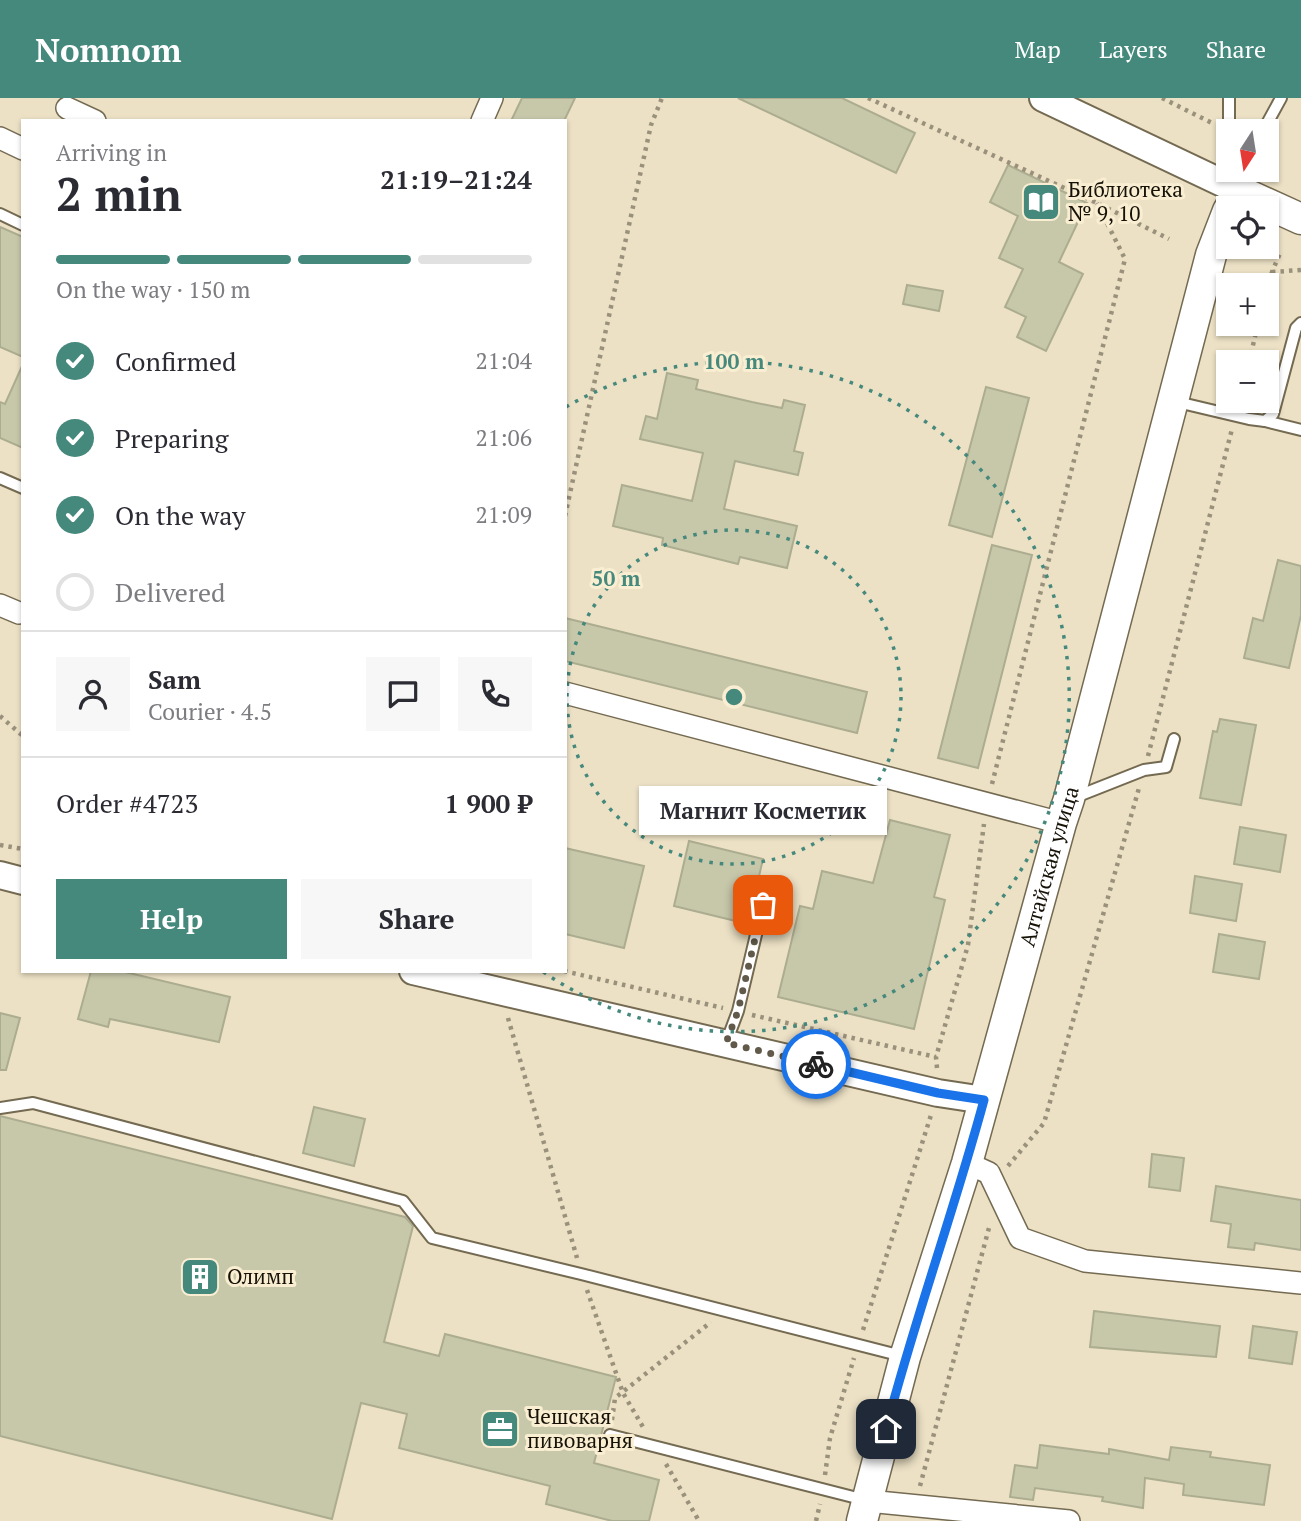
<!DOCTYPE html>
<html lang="en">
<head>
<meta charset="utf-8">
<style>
  body { margin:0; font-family:"PT Serif",serif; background:#f7f7f7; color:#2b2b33; height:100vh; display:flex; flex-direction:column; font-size:26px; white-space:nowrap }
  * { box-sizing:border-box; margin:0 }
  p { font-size:23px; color:#7c7c81 }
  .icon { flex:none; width:38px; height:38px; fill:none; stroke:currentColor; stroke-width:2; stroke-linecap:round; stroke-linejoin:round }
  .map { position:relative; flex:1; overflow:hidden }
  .drawer { position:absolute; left:21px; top:21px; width:546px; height:854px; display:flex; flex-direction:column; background:#fff; border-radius:0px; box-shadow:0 2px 5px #0004 }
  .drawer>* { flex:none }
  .needle { width:46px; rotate:192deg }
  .buttons { position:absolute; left:1216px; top:21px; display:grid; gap:14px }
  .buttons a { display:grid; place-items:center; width:63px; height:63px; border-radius:0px; background:#fff; box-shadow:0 2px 5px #0004; font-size:35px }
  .pin { position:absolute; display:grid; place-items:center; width:60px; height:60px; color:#fff; margin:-30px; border-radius:14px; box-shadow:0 4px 10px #0006 }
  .courier { position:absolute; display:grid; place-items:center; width:70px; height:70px; margin:-35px; border:5px solid #1a73e8; border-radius:50%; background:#fff; color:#222; box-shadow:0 2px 9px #0007 }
  .bubble { position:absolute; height:49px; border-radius:0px; background:#fff; box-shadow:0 2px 5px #0004; font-size:23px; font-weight:800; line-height:49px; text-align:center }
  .head em { font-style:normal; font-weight:800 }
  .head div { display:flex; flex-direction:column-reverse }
  .head { display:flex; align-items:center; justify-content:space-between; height:119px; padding:0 35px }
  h1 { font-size:46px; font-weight:800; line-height:52px }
  .bar { display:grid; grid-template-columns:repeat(4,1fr); gap:10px 7px; align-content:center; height:84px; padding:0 35px }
  .bar i { height:9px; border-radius:5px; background:#e1e1e2 }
  .bar .selected { background:#45887c }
  .bar p { grid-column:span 4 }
  .line { display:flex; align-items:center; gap:18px; padding:0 35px; border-top:2px solid #e1e1e2 }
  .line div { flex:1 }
  .round { display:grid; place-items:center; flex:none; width:74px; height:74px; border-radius:0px; background:#f7f7f7 }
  ol { padding:0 35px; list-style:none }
  li { display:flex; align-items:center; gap:21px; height:77px }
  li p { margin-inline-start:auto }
  li .icon { padding:7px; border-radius:50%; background:#45887c; color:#fff; stroke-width:4 }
  li:last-child { color:#7c7c81 }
  li i { width:38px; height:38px; border:4px solid #e1e1e2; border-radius:50% }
  .action { display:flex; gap:14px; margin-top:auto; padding:14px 35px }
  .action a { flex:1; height:80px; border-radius:0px; background:#45887c; color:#fff; font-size:28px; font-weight:800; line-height:80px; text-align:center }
  .action a+a { background:#f7f7f7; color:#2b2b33 }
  header { display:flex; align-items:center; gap:42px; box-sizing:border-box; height:98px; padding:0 35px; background:#45887c; color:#fff }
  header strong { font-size:33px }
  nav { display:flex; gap:38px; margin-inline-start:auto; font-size:24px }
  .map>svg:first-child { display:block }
  .building { fill:#c7c7aa; stroke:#acad90; stroke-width:2 }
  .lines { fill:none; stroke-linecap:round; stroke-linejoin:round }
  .service-casing { stroke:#746a51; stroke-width:14 }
  .minor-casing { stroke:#746a51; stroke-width:24 }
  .tertiary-casing { stroke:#746a51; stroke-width:30 }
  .secondary-casing { stroke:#746a51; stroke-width:33 }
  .path { stroke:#9a917c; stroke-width:4.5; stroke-dasharray:3.5 5; stroke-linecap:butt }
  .service { stroke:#fff; stroke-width:10 }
  .minor { stroke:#fff; stroke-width:21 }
  .tertiary { stroke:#fff; stroke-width:26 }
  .secondary { stroke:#fff; stroke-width:30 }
  .done { stroke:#615a4a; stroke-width:7; stroke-dasharray:0 12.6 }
  .route { stroke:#1a73e8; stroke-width:9 }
  .ring { fill:none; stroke:#45887c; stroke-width:3.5; stroke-dasharray:3.5 7 }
  .labels { text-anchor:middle; stroke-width:6; stroke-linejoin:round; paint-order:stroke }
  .poi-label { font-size:21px; fill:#161208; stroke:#f9eed2; text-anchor:start }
  .street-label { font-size:21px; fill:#161208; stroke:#f9eed2 }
  .centre { fill:#45887c; stroke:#f9eed2; stroke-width:3.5 }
  .ring-label { font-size:21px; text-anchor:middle; font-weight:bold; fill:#45887c; stroke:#f9eed2; stroke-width:6; stroke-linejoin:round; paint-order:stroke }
</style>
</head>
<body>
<header>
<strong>Nomnom</strong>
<nav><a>Map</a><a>Layers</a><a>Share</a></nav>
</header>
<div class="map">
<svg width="1301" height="1423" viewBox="0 0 1301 1423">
  <rect width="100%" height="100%" fill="#ece1c5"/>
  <g class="building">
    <path d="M 522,0 L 575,0 L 564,23 L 511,23 Z"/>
    <path d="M 738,0 L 842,0 L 915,35 L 896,75 Z"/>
    <path d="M 1008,67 L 1087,105 L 1059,164 L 1083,176 L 1046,253 L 1017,239 L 1026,219 L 1005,209 L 1023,171 L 999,160 L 1018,118 L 990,104 Z"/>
    <path d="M 0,129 L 23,139 L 23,259 L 0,249 Z"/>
    <path d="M 907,187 L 943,193 L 939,213 L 903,206 Z"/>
    <path d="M 23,266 L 23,350 L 0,340 L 0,304 L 5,306 Z"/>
    <path d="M 667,275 L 698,282 L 696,291 L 752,304 L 782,310 L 784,302 L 805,307 L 794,353 L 803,355 L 798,377 L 735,363 L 724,411 L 797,428 L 787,470 L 740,459 L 738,466 L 662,447 L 663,440 L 613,428 L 622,387 L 692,403 L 703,355 L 640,341 L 646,318 L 657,321 Z"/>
    <path d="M 986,289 L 1029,300 L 992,439 L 949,427 Z"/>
    <path d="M 992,447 L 1032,457 L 978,670 L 938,660 Z"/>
    <path d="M 1278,462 L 1301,468 L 1301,517 L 1289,570 L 1244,560 L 1253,520 L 1263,523 Z"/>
    <path d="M 565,520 L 867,594 L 857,635 L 565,563 Z"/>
    <path d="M 1220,621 L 1256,627 L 1241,707 L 1200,700 L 1213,633 L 1217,634 Z"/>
    <path d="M 890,722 L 950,737 L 934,799 L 945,802 L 914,931 L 778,899 L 800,808 L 813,811 L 822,773 L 873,785 Z"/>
    <path d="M 1240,729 L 1286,737 L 1280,774 L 1234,766 Z"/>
    <path d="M 689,743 L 763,761 L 748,826 L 674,808 Z"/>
    <path d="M 565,750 L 644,768 L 624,850 L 565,836 Z"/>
    <path d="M 1195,778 L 1242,786 L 1236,823 L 1190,815 Z"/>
    <path d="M 1219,836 L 1265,844 L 1259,881 L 1213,874 Z"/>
    <path d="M 91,873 L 121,873 L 230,899 L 219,944 L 110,921 L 108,929 L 78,921 Z"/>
    <path d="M 0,915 L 20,920 L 6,972 L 0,972 Z"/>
    <path d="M 314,1009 L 365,1021 L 354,1068 L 303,1055 Z"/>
    <path d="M 0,1018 L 405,1119 L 413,1128 L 384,1244 L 439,1258 L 445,1236 L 616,1279 L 594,1365 L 659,1382 L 649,1423 L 612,1423 L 546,1406 L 550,1388 L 399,1350 L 407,1316 L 361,1305 L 332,1421 L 0,1338 Z"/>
    <path d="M 1152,1056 L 1184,1060 L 1180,1093 L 1149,1089 Z"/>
    <path d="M 1216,1088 L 1301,1102 L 1301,1152 L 1255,1145 L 1254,1152 L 1228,1149 L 1231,1126 L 1211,1123 Z"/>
    <path d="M 1094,1213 L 1220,1228 L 1216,1259 L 1090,1249 Z"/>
    <path d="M 1253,1228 L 1297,1234 L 1292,1266 L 1249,1260 Z"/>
    <path d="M 1040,1347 L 1109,1356 L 1109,1351 L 1169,1362 L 1171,1349 L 1211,1354 L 1210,1359 L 1270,1367 L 1264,1407 L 1183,1397 L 1184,1386 L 1145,1380 L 1143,1410 L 1102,1403 L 1103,1399 L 1035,1390 L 1033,1402 L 1010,1399 L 1015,1367 L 1037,1370 Z"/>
  </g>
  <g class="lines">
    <g class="service-casing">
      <g id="service">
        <path d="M 1229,33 L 1229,0"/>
        <path d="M 1263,33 L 1281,0"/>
        <path d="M 1237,92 L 1245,72"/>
        <path d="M 0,116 L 23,127"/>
        <path d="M 1173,303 L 1249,321 L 1265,323 L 1273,316 L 1296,230 L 1301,225"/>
        <path d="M 1265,323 L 1301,332"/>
        <path d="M 0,380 L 23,390"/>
        <path d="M 1073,700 L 1144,672 L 1166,669 L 1174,641"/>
        <path d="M 726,945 L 738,913 L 763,807"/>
        <path d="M 0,1010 L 33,1005 L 403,1103 L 432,1140 L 581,1176 L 902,1258"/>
        <path d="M 610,1337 L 865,1402"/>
      </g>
    </g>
    <g class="minor-casing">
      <g id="minor">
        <path d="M 67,10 L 95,23"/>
        <path d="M 482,23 L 492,0"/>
        <path d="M 0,40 L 23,51"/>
        <path d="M 0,507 L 19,515"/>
        <path d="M 565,595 L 1061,725"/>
        <path d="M 967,1065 L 989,1075 L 1020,1140 L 1085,1163 L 1301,1185"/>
        <path d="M 868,1403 L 1069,1423"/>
      </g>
    </g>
    <g class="tertiary-casing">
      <g id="tertiary">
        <path d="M 1043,0 L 1237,92"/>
        <path d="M 0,777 L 23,783"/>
        <path d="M 413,873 L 938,995 L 984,1002"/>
      </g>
    </g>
    <g class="secondary-casing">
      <g id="secondary">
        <path d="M 1230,110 L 1237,92 L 1301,121"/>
        <path id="s1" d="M 862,1423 L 905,1259 L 967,1065 L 1061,725 L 1069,701 L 1211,157 L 1228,113"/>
      </g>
    </g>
    <g class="path">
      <path d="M 868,0 L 1097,105 L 1169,141"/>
      <path d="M 1162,0 L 1214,26"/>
      <path d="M 1272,174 L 1301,172"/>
      <path d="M 1267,192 L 1272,174 L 1281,153"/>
      <path d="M 1249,264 L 1258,226"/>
      <path d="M 565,418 L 651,27 L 662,0"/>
      <path d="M 0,618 L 23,638"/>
      <path d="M 1148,658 L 1232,331"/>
      <path d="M 992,686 L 1125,161 L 1097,105"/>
      <path d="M 0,747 L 23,751"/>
      <path d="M 564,873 L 723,910"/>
      <path d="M 752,917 L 936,959"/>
      <path d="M 508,920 L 577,1160"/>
      <path d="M 937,970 L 936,959 L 968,847 L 984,726"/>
      <path d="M 1008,1068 L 1044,1025 L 1139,690"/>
      <path d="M 587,1192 L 623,1295 L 643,1329"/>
      <path d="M 863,1232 L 931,1017"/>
      <path d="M 612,1322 L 615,1300 L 711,1224"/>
      <path d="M 666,1366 L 699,1423"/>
      <path d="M 825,1377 L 830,1340 L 854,1260"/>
      <path d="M 920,1388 L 990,1126"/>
      <path d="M 816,1423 L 820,1406"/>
    </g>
    <use href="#service" class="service"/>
    <use href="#minor" class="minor"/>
    <use href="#tertiary" class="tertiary"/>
    <use href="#secondary" class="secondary"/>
  </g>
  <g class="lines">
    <path class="done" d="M 763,807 L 738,913 L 726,945 L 816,966"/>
    <path class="route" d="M 816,966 L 938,995 L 984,1002 C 954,1113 915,1220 886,1331"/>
  </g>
  <g class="ring">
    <circle cx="734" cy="599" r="167"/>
    <path d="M566 309A335 335 0 1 1 542 873"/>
  </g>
  <defs>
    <g id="library-square" transform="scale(2.0125)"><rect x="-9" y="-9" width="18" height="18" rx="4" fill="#45887c" stroke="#f9eed2"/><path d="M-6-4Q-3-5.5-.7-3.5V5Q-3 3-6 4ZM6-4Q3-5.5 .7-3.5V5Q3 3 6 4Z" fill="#fff"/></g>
    <g id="building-square" transform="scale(2.0125)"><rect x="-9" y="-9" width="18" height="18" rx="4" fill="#45887c" stroke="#f9eed2"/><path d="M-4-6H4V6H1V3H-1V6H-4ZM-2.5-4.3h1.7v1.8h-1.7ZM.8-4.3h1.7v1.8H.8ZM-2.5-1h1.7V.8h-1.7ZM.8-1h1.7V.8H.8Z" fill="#fff"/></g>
    <g id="office-square" transform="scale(2.0125)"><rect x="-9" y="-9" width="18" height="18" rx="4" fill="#45887c" stroke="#f9eed2"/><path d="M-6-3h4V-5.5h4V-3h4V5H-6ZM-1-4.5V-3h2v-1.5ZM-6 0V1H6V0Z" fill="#fff"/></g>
  </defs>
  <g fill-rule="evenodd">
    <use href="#library-square" x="1041" y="104"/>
    <use href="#building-square" x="200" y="1179"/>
    <use href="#office-square" x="500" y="1331"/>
  </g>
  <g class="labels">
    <g class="poi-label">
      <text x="1068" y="99">Библиотека<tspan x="1068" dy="24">№ 9, 10</tspan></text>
      <text x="227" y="1186">Олимп</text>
      <text x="527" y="1326">Чешская<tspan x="527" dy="24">пивоварня</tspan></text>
    </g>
    <g class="street-label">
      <text dy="7" stroke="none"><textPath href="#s1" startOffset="681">Алтайская улица</textPath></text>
    </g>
  </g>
  <circle cx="734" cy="599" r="10" class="centre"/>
  <g class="ring-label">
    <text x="734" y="271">100 m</text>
    <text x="616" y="488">50 m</text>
  </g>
</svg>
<div class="buttons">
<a><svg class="needle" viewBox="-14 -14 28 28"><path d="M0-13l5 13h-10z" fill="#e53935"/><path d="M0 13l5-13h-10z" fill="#7c7c81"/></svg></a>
<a><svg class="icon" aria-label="locate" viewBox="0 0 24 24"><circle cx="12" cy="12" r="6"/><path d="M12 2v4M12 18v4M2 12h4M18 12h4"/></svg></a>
<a>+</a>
<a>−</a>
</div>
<div class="pin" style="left:763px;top:807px;background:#ea580c"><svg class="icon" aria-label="bag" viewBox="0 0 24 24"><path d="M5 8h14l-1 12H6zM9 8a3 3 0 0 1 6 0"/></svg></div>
<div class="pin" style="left:886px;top:1331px;background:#1f2937"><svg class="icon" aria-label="home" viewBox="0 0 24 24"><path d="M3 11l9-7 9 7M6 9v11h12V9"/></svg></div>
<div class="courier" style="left:816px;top:966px"><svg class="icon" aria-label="bike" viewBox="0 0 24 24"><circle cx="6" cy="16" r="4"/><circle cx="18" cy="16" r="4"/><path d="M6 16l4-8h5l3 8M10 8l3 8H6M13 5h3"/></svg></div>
<div class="bubble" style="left:639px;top:688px;width:248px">Магнит Косметик</div>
<section class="drawer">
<div class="head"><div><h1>2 min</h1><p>Arriving in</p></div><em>21:19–21:24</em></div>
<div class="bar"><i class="selected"></i><i class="selected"></i><i class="selected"></i><i></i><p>On the way · 150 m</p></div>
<ol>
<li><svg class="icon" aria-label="check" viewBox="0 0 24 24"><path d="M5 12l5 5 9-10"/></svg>Confirmed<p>21:04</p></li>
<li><svg class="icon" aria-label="check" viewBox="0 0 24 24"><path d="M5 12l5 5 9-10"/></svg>Preparing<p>21:06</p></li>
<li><svg class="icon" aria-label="check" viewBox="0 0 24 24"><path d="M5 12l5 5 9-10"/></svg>On the way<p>21:09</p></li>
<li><i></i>Delivered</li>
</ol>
<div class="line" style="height:126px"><a class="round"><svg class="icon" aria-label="person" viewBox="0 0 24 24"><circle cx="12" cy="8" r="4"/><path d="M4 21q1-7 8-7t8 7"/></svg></a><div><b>Sam</b><p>Courier · 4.5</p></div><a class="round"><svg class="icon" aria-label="chat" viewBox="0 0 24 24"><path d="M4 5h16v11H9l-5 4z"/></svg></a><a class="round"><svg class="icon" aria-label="phone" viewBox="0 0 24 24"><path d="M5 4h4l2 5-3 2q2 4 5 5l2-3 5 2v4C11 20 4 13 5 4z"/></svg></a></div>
<div class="line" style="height:91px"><div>Order #4723</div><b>1 900 ₽</b></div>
<div class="action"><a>Help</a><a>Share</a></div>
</section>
</div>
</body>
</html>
